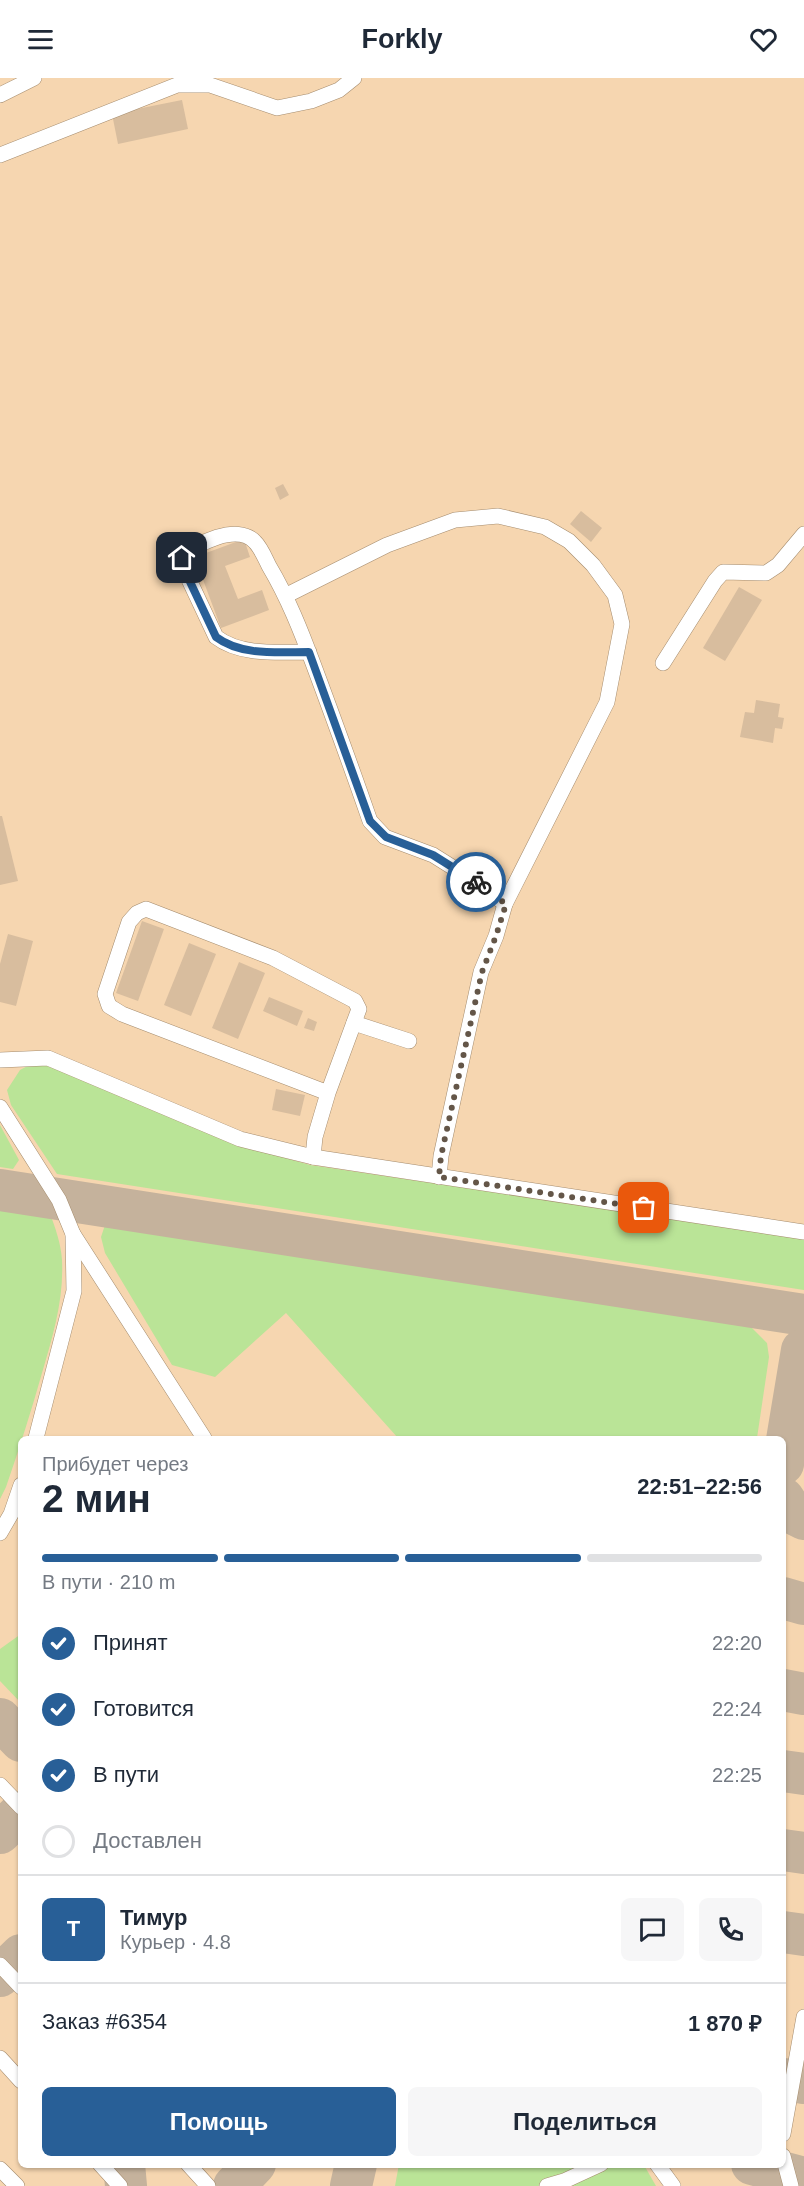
<!DOCTYPE html>
<html lang="ru">
<head>
<meta charset="utf-8">
<style>
  body { margin:0; font-family:Helvetica,sans-serif; background:#f6f6f7; color:#1f2937; height:100vh; display:flex; flex-direction:column; font-size:22px; white-space:nowrap }
  * { box-sizing:border-box; margin:0 }
  p { font-size:20px; color:#747a83 }
  .icon { flex:none; width:33px; height:33px; fill:none; stroke:currentColor; stroke-width:2; stroke-linecap:round; stroke-linejoin:round }
  .map { position:relative; flex:1; overflow:hidden }
  .drawer { position:absolute; left:18px; top:1358px; width:768px; height:732px; display:flex; flex-direction:column; background:#fff; border-radius:9px; box-shadow:0 2px 4px #0004 }
  .drawer>* { flex:none }
  .pin { position:absolute; display:grid; place-items:center; width:51px; height:51px; color:#fff; margin:-26px; border-radius:12px; box-shadow:0 3px 9px #0006 }
  .courier { position:absolute; display:grid; place-items:center; width:60px; height:60px; margin:-30px; border:4px solid #285f97; border-radius:50%; background:#fff; color:#222; box-shadow:0 2px 8px #0007 }
  .headline em { font-style:normal; font-weight:700 }
  .headline div { display:flex; flex-direction:column-reverse }
  .headline { display:flex; align-items:center; justify-content:space-between; height:102px; padding:0 24px }
  h1 { font-size:39px; font-weight:700; line-height:45px }
  .bar { display:grid; grid-template-columns:repeat(4,1fr); gap:9px 6px; align-content:center; height:72px; padding:0 24px }
  .bar i { height:8px; border-radius:4px; background:#e0e1e3 }
  .bar .selected { background:#285f97 }
  .bar p { grid-column:span 4 }
  .line { display:flex; align-items:center; gap:15px; padding:0 24px; border-top:2px solid #e0e1e3 }
  .line div { flex:1 }
  .round { display:grid; place-items:center; flex:none; width:63px; height:63px; border-radius:9px; background:#f6f6f7 }
  ol { padding:0 24px; list-style:none }
  li { display:flex; align-items:center; gap:18px; height:66px }
  li p { margin-inline-start:auto }
  li .icon { padding:6px; border-radius:50%; background:#285f97; color:#fff; stroke-width:4 }
  li:last-child { color:#747a83 }
  li i { width:33px; height:33px; border:3px solid #e0e1e3; border-radius:50% }
  .action { display:flex; gap:12px; margin-top:auto; padding:12px 24px }
  .action a { flex:1; height:69px; border-radius:9px; background:#285f97; color:#fff; font-size:24px; font-weight:700; line-height:69px; text-align:center }
  .action a+a { background:#f6f6f7; color:#1f2937 }
  header { display:flex; justify-content:space-between; align-items:center; height:78px; padding:0 24px; background:#fff; font-size:27px; font-weight:700 }
  .map>svg:first-child { display:block }
  .built { fill:#f6d6b0; fill-rule:evenodd }
  .green { fill:#bae497 }
  .lines { fill:none; stroke-linecap:round; stroke-linejoin:round }
  .taxiway { stroke:#c5b29c; stroke-width:42 }
  .building { fill:#d8bd9e }
  .minor-casing { stroke:#a58c6e; stroke-width:16 }
  .minor { stroke:#fff; stroke-width:15 }
  .done { stroke:#645648; stroke-width:6; stroke-dasharray:0 10.8 }
  .route { stroke:#285f97; stroke-width:8 }
</style>
</head>
<body>
<header><svg class="icon" aria-label="menu" viewBox="0 0 24 24"><path d="M4 6h16M4 12h16M4 18h16"/></svg>Forkly<svg class="icon" aria-label="heart" viewBox="0 0 24 24"><path d="M12 20l-8-8c-3-5 5-10 8-4 3-6 11-1 8 4z"/></svg></header>
<div class="map">
<svg width="804" height="2108" viewBox="0 0 804 2108">
  <rect width="100%" height="100%" fill="#fbe5cb"/>
  <path class="built" d="M 0,0 L 804,0 L 804,2108 L 0,2108 ZM 21,1360 L 783,1360 L 783,2086 L 21,2086 Z"/>
  <g class="green">
    <path d="M 33,985 L 52,988 L 258,1072 L 310,1087 L 804,1160 L 804,1212 L 57,1096 L 11,1027 L 7,1012 L 20,992 Z"/>
    <path d="M 0,1047 L 19,1082 L 13,1091 L 0,1089 Z"/>
    <path d="M 0,1125 L 49,1133 C 55,1149 61,1165 62,1182 C 64,1221 53,1258 42,1295 C 31,1334 19,1371 6,1409 L 0,1421 Z"/>
    <path d="M 106,1144 L 747,1245 L 767,1265 L 769,1279 L 757,1360 L 398,1360 L 286,1235 L 215,1299 L 172,1287 L 105,1175 L 101,1159 Z"/>
    <path d="M 21,1556 L 21,1625 L 0,1603 L 0,1571 Z"/>
    <path d="M 399,2086 L 644,2087 L 656,2108 L 395,2108 Z"/>
  </g>
  <g class="lines">
    <g class="taxiway">
      <path d="M 0,1112 L 804,1237"/>
      <path d="M 783,1386 L 802,1272"/>
      <path d="M 783,1420 L 794,1436 L 804,1441"/>
      <path d="M 783,1520 L 804,1526"/>
      <path d="M 783,1612 L 804,1616"/>
      <path d="M 0,1641 L 21,1663"/>
      <path d="M 783,1693 L 804,1696"/>
      <path d="M 0,1755 L 21,1734"/>
      <path d="M 783,1772 L 804,1775"/>
      <path d="M 783,1854 L 804,1857"/>
      <path d="M 0,1898 L 21,1877"/>
      <path d="M 783,2001 L 804,2005"/>
      <path d="M 124,2086 L 126,2108"/>
      <path d="M 752,2086 L 804,2100"/>
      <path d="M 234,2108 L 255,2086"/>
      <path d="M 351,2108 L 356,2086"/>
    </g>
  </g>
  <g class="building">
    <path d="M 182,22 L 188,51 L 118,66 L 112,36 Z"/>
    <path d="M 283,406 L 289,417 L 280,422 L 275,410 Z"/>
    <path d="M 581,433 L 602,450 L 591,464 L 570,446 Z"/>
    <path d="M 244,461 L 250,479 L 225,488 L 238,521 L 262,512 L 269,532 L 221,550 L 193,475 L 204,471 L 206,475 Z"/>
    <path d="M 739,509 L 762,522 L 725,583 L 703,570 Z"/>
    <path d="M 756,622 L 780,626 L 778,639 L 784,640 L 782,651 L 775,650 L 773,665 L 740,659 L 745,634 L 754,635 Z"/>
    <path d="M 0,738 L 2,738 L 18,803 L 0,807 Z"/>
    <path d="M 142,843 L 164,851 L 138,923 L 116,915 Z"/>
    <path d="M 8,856 L 33,863 L 16,928 L 0,924 L 0,886 Z"/>
    <path d="M 189,865 L 216,876 L 191,938 L 164,927 Z"/>
    <path d="M 239,884 L 265,895 L 238,961 L 212,950 Z"/>
    <path d="M 269,919 L 303,933 L 297,948 L 263,933 Z"/>
    <path d="M 308,940 L 317,944 L 314,953 L 304,950 Z"/>
    <path d="M 276,1011 L 305,1017 L 300,1038 L 272,1032 Z"/>
  </g>
  <g class="lines">
    <g class="minor-casing">
      <g id="minor">
        <path d="M 0,17 L 34,0"/>
        <path d="M 0,77 L 177,7 L 210,7 L 277,30 L 311,23 L 339,12 L 354,0"/>
        <path d="M 287,517 L 387,467 L 455,442 L 498,438 L 545,449 L 569,463 L 593,487 L 615,517 L 622,546 L 607,624 L 505,826"/>
        <path d="M 309,574 C 278,574 241,578 216,559 L 184,491 L 182,480 C 195,465 238,445 255,464 C 261,470 265,480 269,488 C 288,520 301,553 314,588 C 333,639 352,691 370,743 L 385,759 L 433,777 L 484,809 L 505,826 L 496,858 L 481,894 L 441,1078 L 439,1099"/>
        <path d="M 663,585 L 715,503 L 723,494 L 766,495 L 778,487 L 804,456"/>
        <path d="M 354,945 L 409,963"/>
        <path d="M 0,982 L 48,980 L 240,1061 L 313,1079 L 804,1154"/>
        <path d="M 0,1029 L 59,1122 L 73,1156 L 74,1213 L 36,1360"/>
        <path d="M 313,1079 L 315,1059 L 328,1015 L 359,931 L 355,923 L 273,880 L 146,831 L 137,835 L 129,844 L 105,916 L 109,928 L 122,936 L 328,1015"/>
        <path d="M 73,1156 L 204,1360"/>
        <path d="M 0,1455 L 11,1436 L 21,1407"/>
        <path d="M 0,1707 L 21,1729"/>
        <path d="M 0,1887 L 21,1909"/>
        <path d="M 0,1980 L 21,2003"/>
        <path d="M 783,2056 L 804,1939"/>
        <path d="M 783,2078 L 791,2108"/>
        <path d="M 100,2086 L 120,2108"/>
        <path d="M 188,2086 L 208,2108"/>
        <path d="M 657,2086 L 673,2108"/>
        <path d="M 0,2091 L 17,2108"/>
        <path d="M 547,2108 L 564,2103 L 601,2086"/>
      </g>
    </g>
    <use href="#minor" class="minor"/>
  </g>
  <g class="lines">
    <path class="done" d="M 476,804 L 506,826 L 496,858 L 482,894 L 441,1078 L 439,1099 L 644,1130"/>
    <path class="route" d="M 182,480 L 184,491 L 216,559 C 241,578 278,574 309,574 L 370,743 L 386,759 L 433,777 L 476,804"/>
  </g>
</svg>
<div class="pin" style="left:644px;top:1130px;background:#ea580c"><svg class="icon" aria-label="bag" viewBox="0 0 24 24"><path d="M5 8h14l-1 12H6zM9 8a3 3 0 0 1 6 0"/></svg></div>
<div class="pin" style="left:182px;top:480px;background:#1f2937"><svg class="icon" aria-label="home" viewBox="0 0 24 24"><path d="M3 11l9-7 9 7M6 9v11h12V9"/></svg></div>
<div class="courier" style="left:476px;top:804px"><svg class="icon" aria-label="bike" viewBox="0 0 24 24"><circle cx="6" cy="16" r="4"/><circle cx="18" cy="16" r="4"/><path d="M6 16l4-8h5l3 8M10 8l3 8H6M13 5h3"/></svg></div>
<section class="drawer">
<div class="headline"><div><h1>2 мин</h1><p>Прибудет через</p></div><em>22:51–22:56</em></div>
<div class="bar"><i class="selected"></i><i class="selected"></i><i class="selected"></i><i></i><p>В пути · 210 m</p></div>
<ol>
<li><svg class="icon" aria-label="check" viewBox="0 0 24 24"><path d="M5 12l5 5 9-10"/></svg>Принят<p>22:20</p></li>
<li><svg class="icon" aria-label="check" viewBox="0 0 24 24"><path d="M5 12l5 5 9-10"/></svg>Готовится<p>22:24</p></li>
<li><svg class="icon" aria-label="check" viewBox="0 0 24 24"><path d="M5 12l5 5 9-10"/></svg>В пути<p>22:25</p></li>
<li><i></i>Доставлен</li>
</ol>
<div class="line" style="height:108px"><b class="round" style="background:#285f97;color:#fff">Т</b><div><b>Тимур</b><p>Курьер · 4.8</p></div><a class="round"><svg class="icon" aria-label="chat" viewBox="0 0 24 24"><path d="M4 5h16v11H9l-5 4z"/></svg></a><a class="round"><svg class="icon" aria-label="phone" viewBox="0 0 24 24"><path d="M5 4h4l2 5-3 2q2 4 5 5l2-3 5 2v4C11 20 4 13 5 4z"/></svg></a></div>
<div class="line" style="height:78px"><div>Заказ #6354</div><b>1 870 ₽</b></div>
<div class="action"><a>Помощь</a><a>Поделиться</a></div>
</section>
</div>
</body>
</html>
